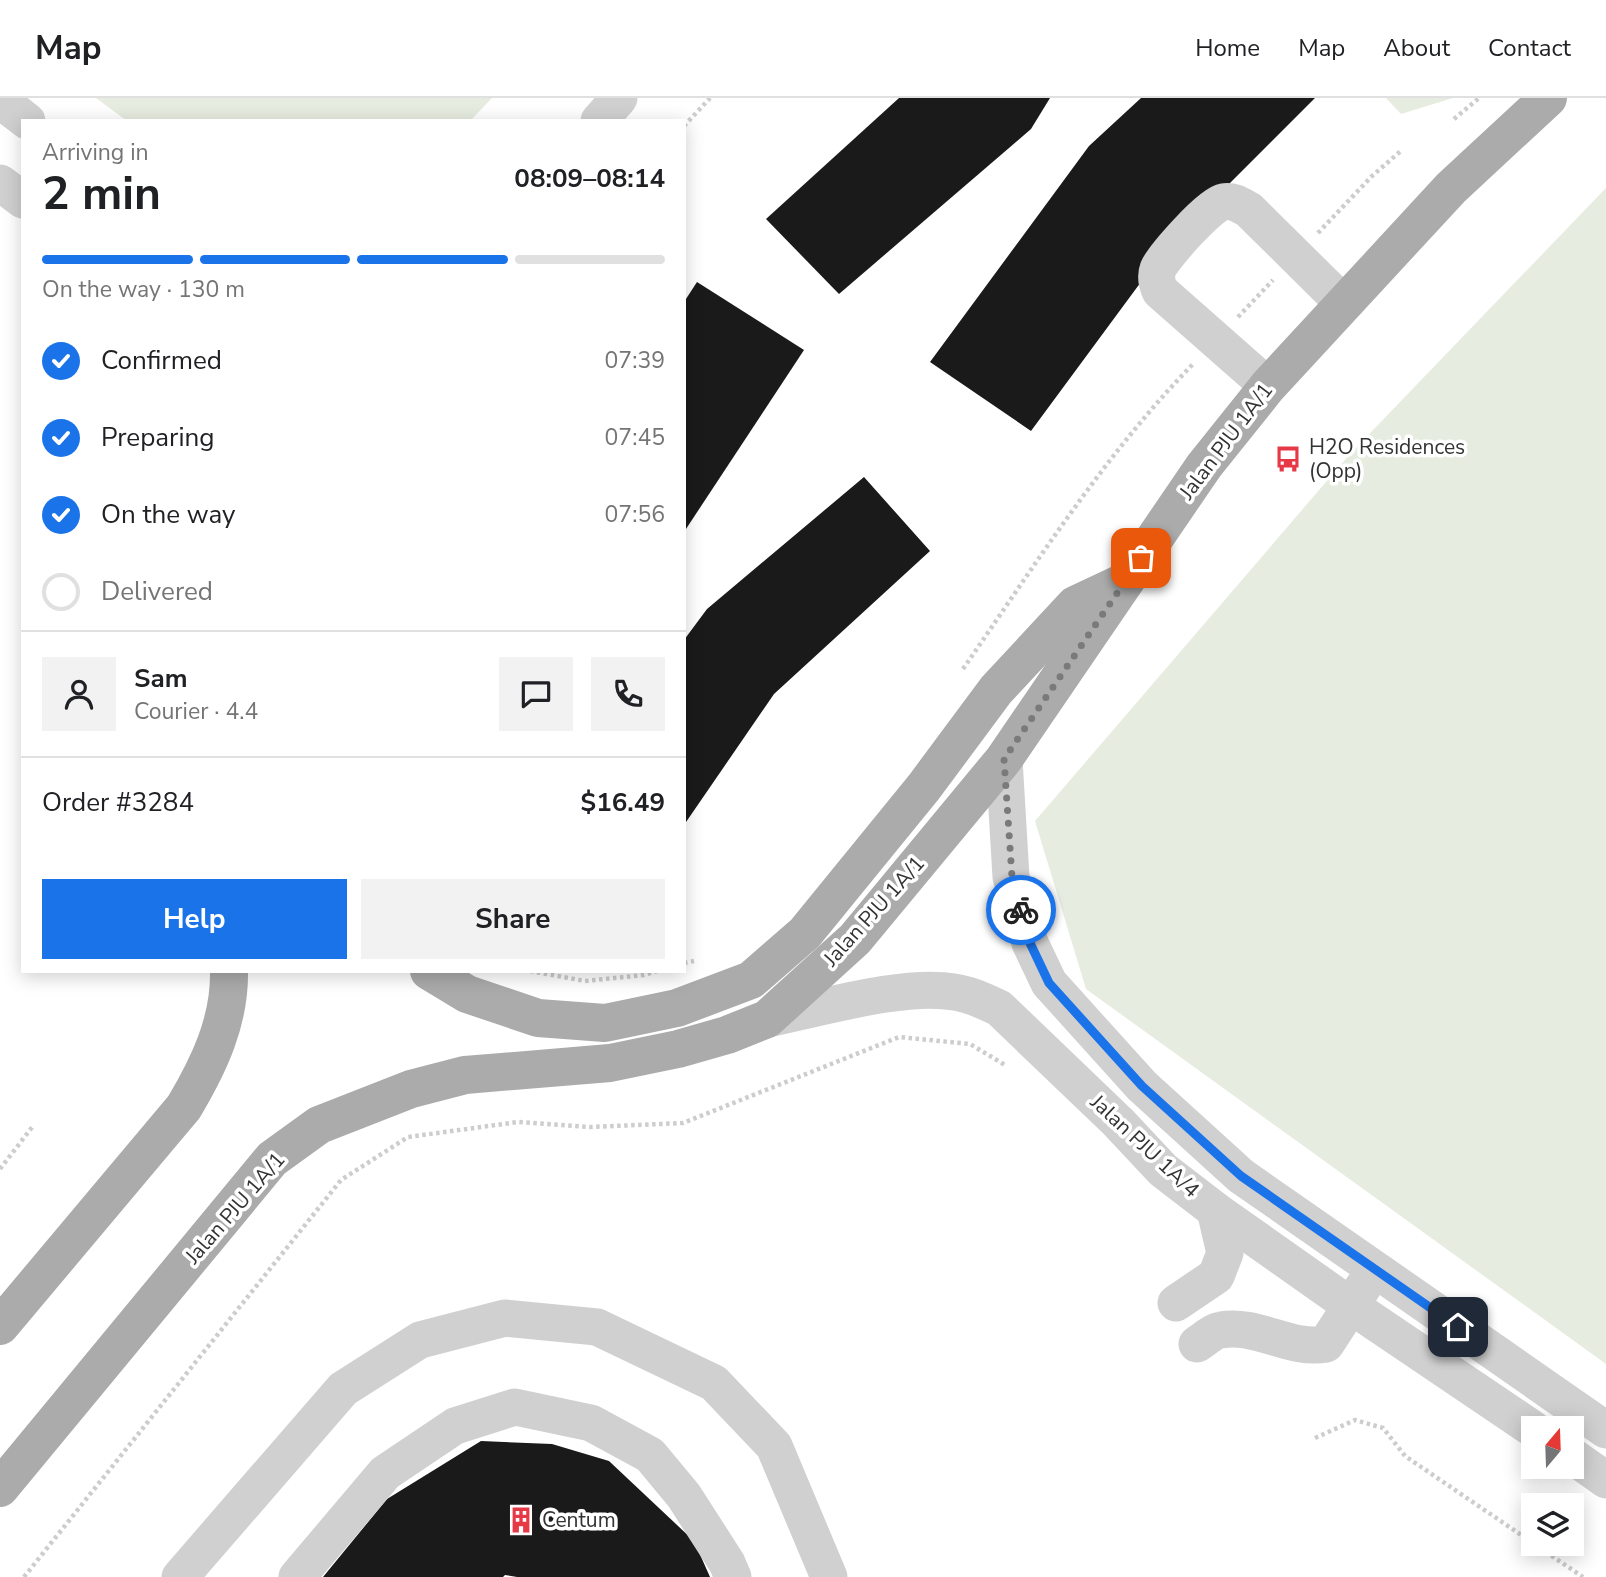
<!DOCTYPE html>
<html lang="en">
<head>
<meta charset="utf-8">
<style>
  body { margin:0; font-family:"Nunito Sans",sans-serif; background:#f2f2f2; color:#202124; height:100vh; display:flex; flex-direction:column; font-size:26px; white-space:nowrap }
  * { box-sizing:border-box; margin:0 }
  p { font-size:23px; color:#757577 }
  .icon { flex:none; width:38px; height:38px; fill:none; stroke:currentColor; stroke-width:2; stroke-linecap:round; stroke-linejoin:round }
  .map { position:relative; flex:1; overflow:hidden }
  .details { position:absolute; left:21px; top:21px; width:665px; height:854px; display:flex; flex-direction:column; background:#fff; border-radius:0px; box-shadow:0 4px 18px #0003 }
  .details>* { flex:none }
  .needle { width:46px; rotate:19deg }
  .controls { position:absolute; left:1521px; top:1318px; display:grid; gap:14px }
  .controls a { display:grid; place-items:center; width:63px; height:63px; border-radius:0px; background:#fff; box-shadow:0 4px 18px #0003; font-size:35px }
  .pin { position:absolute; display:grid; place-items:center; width:60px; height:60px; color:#fff; margin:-30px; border-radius:14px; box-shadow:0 4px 10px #0006 }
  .courier { position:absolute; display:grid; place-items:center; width:70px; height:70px; margin:-35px; border:5px solid #1a73e8; border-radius:50%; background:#fff; color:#222; box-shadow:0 2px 9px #0007 }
  .head em { font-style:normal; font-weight:700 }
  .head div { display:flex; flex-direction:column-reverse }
  .head { display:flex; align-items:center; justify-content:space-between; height:119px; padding:0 21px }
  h1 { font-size:46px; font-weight:700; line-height:52px }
  .bar { display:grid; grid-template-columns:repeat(4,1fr); gap:10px 7px; align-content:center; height:84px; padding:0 21px }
  .bar i { height:9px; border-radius:5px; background:#e0e0e0 }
  .bar .selected { background:#1a73e8 }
  .bar p { grid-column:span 4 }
  .line { display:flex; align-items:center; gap:18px; padding:0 21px; border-top:2px solid #e0e0e0 }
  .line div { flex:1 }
  .round { display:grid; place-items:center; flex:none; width:74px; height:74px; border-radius:0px; background:#f2f2f2 }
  ol { padding:0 21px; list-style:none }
  li { display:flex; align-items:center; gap:21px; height:77px }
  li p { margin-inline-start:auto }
  li .icon { padding:7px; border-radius:50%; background:#1a73e8; color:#fff; stroke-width:4 }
  li:last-child { color:#757577 }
  li i { width:38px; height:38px; border:4px solid #e0e0e0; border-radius:50% }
  .action { display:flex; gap:14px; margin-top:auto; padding:14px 21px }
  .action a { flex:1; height:80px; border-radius:0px; background:#1a73e8; color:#fff; font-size:28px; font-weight:700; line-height:80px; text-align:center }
  .action a+a { background:#f2f2f2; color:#202124 }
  header { display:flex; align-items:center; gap:42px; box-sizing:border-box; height:98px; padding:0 35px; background:#fff; border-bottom:2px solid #e0e0e0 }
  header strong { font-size:33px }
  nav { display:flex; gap:38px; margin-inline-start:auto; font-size:24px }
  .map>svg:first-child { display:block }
  .green { fill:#e6ecdf }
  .building { fill:#1a1a1a }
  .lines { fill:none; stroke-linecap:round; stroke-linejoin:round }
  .path { stroke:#cdcdcd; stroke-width:4.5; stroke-dasharray:3.5 3.5; stroke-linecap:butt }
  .minor { stroke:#d0d0d0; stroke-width:37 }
  .major { stroke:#ababab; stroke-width:38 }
  .done { stroke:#7a7a7a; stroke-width:7; stroke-dasharray:0 12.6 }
  .route { stroke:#1a73e8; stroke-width:9 }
  .labels { text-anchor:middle; stroke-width:7; stroke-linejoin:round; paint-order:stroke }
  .street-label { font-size:21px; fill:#333; stroke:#fff }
  .poi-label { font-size:21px; fill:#333; stroke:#fff; text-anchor:start }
</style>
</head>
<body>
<header>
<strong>Map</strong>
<nav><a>Home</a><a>Map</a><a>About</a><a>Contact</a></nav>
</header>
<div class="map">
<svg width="1606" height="1479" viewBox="0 0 1606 1479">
  <rect width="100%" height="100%" fill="#fff"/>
  <g class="green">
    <path d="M 96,0 L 492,0 L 470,23 L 127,23 Z"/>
    <path d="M 1386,0 L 1453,0 L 1401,16 Z"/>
    <path d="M 1606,90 L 1606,1266 L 1086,891 L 1035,723 L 1350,356 Z"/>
  </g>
  <g class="building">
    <path d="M 899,0 L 1050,0 L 1031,31 L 839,196 L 766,121 Z"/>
    <path d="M 1141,0 L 1315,0 L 1169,146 L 1031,333 L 930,264 L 1089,48 Z"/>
    <path d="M 697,184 L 804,252 L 684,434 L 684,204 Z"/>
    <path d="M 864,379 L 930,453 L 774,596 L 684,727 L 684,542 L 707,511 Z"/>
    <path d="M 481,1343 L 552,1346 L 609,1363 L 694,1443 L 710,1479 L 517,1479 L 505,1477 L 503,1479 L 323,1479 L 387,1401 Z"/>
  </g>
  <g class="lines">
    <g class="path">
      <path d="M 1454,21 L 1479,0"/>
      <path d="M 684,28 L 710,0"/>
      <path d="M 1318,135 L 1372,78 L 1402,52"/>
      <path d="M 1238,219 L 1273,182"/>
      <path d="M 963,571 C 1035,467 1105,356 1194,265"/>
      <path d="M 684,865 L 694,863"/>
      <path d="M 530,873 L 585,883 L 644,877 L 657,873"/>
      <path d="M 0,1071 L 33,1028"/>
      <path d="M 1315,1340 L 1355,1322 L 1383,1330 L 1405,1358 L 1533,1445"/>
      <path d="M 1534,1446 L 1583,1479"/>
      <path d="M 24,1479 L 341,1082 L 408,1039 L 518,1024 L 590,1029 L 683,1025 L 899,939 L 970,946 L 1005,967"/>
    </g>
    <g class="minor">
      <path d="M 0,2 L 27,23"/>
      <path d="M 599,23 L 619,0"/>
      <path d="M 0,85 L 23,102"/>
      <path d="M 1268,288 L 1160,193 C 1157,186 1155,179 1158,171 C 1163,159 1210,106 1223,104 C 1233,102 1240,107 1249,112 L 1343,205"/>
      <path d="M 1004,661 L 1011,779 L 1030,845 L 1049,885 L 1142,988 L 1241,1078 L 1606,1332"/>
      <path d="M 767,921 C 818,911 904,885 954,894 C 970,896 984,903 999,910 L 1118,1024 L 1163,1072 L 1215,1112 L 1351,1208 L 1533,1331"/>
      <path d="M 1176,1205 L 1216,1178 L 1225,1155 L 1215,1112"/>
      <path d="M 1197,1246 C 1204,1242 1213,1233 1221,1232 C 1256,1225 1291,1253 1326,1246 L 1363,1189"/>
      <path d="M 1572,1358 L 1606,1382"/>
      <path d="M 180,1479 L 343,1291 L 420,1242 L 505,1220 L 597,1229 L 714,1285 L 774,1348 L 829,1479"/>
      <path d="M 297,1479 L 385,1375 L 455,1328 L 515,1309 L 591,1325 L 650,1357 L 684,1398 L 727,1465 L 733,1479"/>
    </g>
    <g class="major">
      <path d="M 429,873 L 467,896 L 538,920 L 605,925 L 677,910 L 751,882 L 805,835 L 924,689 L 996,592 L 1075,507 L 1124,484"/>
      <path d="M 0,1228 L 184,1009 C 209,967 230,923 229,873"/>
      <path d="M 0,1390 L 272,1061 L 319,1027 L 411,991 L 465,977 L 610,965 L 678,951 L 727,937 L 767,921 L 855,841 L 1004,661 L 1204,368 L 1268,288 L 1451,90 L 1548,0"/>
    </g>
  </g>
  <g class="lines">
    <path class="done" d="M 1021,812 L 1012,779 L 1004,661 L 1141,460"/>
    <path class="route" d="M 1021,812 L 1030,845 L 1049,885 L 1142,988 L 1241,1078 L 1458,1229"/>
  </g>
  <defs>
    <g id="bus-bare" transform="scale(2.1)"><path d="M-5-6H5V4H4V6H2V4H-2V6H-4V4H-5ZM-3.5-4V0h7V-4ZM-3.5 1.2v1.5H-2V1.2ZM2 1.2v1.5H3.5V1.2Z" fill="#e63946" stroke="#fff" stroke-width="2.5" paint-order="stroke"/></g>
    <g id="building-bare" transform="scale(2.1)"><path d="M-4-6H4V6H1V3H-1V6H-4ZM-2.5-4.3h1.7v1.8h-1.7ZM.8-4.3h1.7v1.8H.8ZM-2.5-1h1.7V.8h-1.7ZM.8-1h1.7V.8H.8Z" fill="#e63946" stroke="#fff" stroke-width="2.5" paint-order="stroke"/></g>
  </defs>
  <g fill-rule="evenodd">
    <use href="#bus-bare" x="1288" y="361"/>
    <use href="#building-bare" x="521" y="1422"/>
  </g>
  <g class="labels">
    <g class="street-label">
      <text transform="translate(1226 343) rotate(-53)" y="7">Jalan PJU 1A/1</text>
      <text transform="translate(874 813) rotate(-48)" y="7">Jalan PJU 1A/1</text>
      <text transform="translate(1145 1048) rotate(43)" y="7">Jalan PJU 1A/4</text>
      <text transform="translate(235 1110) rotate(-49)" y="7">Jalan PJU 1A/1</text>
    </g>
    <g class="poi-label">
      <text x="1309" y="356">H2O Residences<tspan x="1309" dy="24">(Opp)</tspan></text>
      <text x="542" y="1429">Centum</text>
    </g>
  </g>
</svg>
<div class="controls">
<a><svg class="needle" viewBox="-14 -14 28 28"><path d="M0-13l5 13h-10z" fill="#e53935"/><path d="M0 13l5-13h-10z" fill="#757577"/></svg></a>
<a><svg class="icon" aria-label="layers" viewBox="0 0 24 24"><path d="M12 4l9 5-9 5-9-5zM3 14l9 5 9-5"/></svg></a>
</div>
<div class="pin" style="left:1141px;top:460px;background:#ea580c"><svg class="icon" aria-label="bag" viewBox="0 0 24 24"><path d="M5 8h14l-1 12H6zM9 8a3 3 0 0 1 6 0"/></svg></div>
<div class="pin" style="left:1458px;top:1229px;background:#1f2937"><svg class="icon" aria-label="home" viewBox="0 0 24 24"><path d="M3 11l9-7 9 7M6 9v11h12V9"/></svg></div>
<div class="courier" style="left:1021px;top:812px"><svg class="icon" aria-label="bike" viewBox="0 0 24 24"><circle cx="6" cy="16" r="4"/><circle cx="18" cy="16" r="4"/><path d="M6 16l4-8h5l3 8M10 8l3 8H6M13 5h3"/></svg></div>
<section class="details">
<div class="head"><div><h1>2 min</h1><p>Arriving in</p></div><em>08:09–08:14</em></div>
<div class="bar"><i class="selected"></i><i class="selected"></i><i class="selected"></i><i></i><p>On the way · 130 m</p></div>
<ol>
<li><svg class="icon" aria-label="check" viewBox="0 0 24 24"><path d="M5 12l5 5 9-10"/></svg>Confirmed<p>07:39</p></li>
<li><svg class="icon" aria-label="check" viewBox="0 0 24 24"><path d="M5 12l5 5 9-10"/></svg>Preparing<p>07:45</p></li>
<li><svg class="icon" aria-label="check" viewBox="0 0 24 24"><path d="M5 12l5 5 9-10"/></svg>On the way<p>07:56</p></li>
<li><i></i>Delivered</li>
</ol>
<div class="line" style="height:126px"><a class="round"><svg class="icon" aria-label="person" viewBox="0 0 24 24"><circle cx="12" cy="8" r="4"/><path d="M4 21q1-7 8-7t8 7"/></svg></a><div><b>Sam</b><p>Courier · 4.4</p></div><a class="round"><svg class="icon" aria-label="chat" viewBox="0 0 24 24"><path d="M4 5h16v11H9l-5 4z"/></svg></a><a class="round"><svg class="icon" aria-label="phone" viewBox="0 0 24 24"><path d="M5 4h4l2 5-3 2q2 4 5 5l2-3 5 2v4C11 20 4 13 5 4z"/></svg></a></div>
<div class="line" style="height:91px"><div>Order #3284</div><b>$16.49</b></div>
<div class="action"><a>Help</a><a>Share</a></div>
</section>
</div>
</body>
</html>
